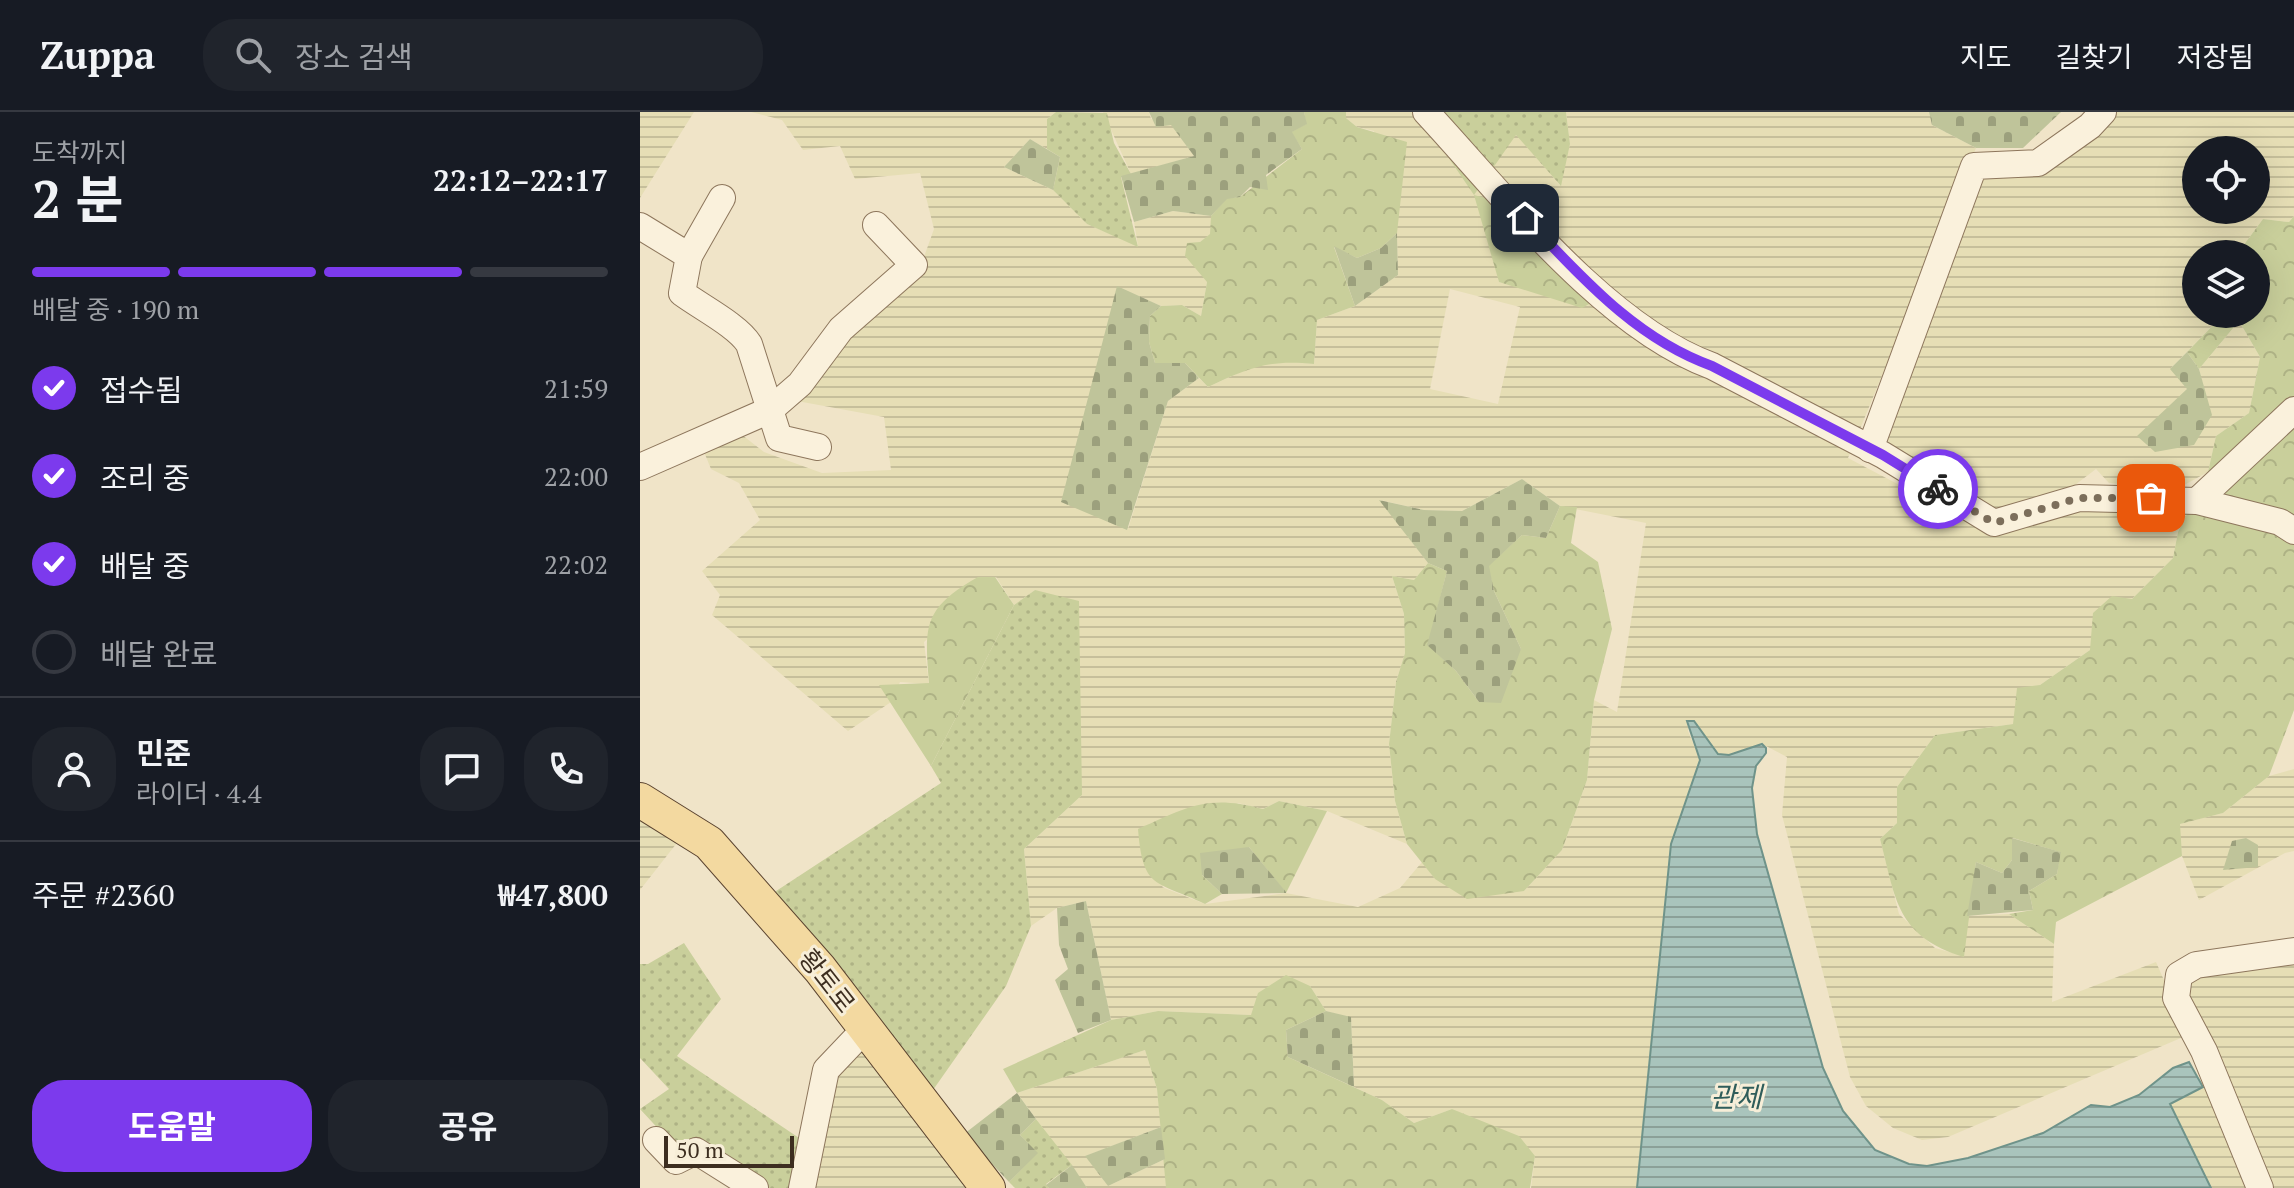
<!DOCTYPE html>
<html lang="ko">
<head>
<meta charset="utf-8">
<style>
  body { margin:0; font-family:"PT Serif","Noto Sans KR",serif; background:#20242c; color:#f1f3f6; height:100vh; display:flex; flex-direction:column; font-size:30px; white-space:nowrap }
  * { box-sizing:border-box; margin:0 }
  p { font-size:26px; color:#9ea1a6 }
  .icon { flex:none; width:44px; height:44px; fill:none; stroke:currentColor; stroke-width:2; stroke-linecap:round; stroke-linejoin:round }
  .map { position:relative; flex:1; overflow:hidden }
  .drawer { display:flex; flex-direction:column; background:#171b24; width:640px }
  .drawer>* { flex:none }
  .buttons { position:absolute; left:1542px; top:24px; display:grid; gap:16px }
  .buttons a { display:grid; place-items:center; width:88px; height:88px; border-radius:50%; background:#171b24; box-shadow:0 8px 32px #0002; font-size:40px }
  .scale { position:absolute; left:24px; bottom:20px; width:130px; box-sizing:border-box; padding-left:8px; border:4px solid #3d2e20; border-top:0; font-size:22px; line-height:28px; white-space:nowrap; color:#3d2e20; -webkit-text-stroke:6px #f7eed8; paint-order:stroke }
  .pin { position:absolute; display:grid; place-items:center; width:68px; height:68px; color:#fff; margin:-34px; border-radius:16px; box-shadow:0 4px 12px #0006 }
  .courier { position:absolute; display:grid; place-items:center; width:80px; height:80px; margin:-40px; border:6px solid #7c3aed; border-radius:50%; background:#fff; color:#222; box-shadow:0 2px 10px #0007 }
  .head em { font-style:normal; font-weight:700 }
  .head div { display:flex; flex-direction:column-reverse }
  .head { display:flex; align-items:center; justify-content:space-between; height:136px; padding:0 32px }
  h1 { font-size:52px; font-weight:700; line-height:60px }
  .bar { display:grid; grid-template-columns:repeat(4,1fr); gap:12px 8px; align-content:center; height:96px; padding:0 32px }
  .bar i { height:10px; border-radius:6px; background:#363941 }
  .bar .selected { background:#7c3aed }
  .bar p { grid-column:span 4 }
  .line { display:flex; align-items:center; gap:20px; padding:0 32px; border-top:2px solid #363941 }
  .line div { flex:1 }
  .round { display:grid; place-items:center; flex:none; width:84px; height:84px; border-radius:32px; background:#20242c }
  ol { padding:0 32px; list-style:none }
  li { display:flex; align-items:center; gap:24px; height:88px }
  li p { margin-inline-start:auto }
  li .icon { padding:8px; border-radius:50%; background:#7c3aed; color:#fff; stroke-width:4 }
  li:last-child { color:#9ea1a6 }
  li i { width:44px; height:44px; border:4px solid #363941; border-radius:50% }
  .cta { display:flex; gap:16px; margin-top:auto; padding:16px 32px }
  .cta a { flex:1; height:92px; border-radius:32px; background:#7c3aed; color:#fff; font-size:32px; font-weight:700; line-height:92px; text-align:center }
  .cta a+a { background:#20242c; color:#f1f3f6 }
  header { display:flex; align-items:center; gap:48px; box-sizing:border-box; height:112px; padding:0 40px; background:#171b24; border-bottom:2px solid #363941 }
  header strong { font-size:38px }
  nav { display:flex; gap:44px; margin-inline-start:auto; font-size:28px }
  .search { width:560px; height:72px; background:#20242c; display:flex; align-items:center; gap:20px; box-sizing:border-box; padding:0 28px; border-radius:32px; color:#9ea1a6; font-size:30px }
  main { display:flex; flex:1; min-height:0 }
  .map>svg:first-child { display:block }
  .farmland { fill:url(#farmland-rules); fill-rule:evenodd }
  .grass { fill:url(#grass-dots) }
  .forest { fill:url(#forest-crowns) }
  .cemetery { fill:url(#cemetery-stones) }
  .water { fill:url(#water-rules); stroke:#6f938a; stroke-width:2 }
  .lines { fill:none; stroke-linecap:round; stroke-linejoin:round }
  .minor-casing { stroke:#8d765c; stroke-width:28 }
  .major-casing { stroke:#5b4430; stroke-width:36 }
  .minor { stroke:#faf1dc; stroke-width:26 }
  .major { stroke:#f3d9a0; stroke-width:34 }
  .done { stroke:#7c6e5b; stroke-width:8; stroke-dasharray:0 14.4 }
  .route { stroke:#7c3aed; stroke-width:10 }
  .labels { text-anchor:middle; stroke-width:6; stroke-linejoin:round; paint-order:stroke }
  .street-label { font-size:26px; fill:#3d2e20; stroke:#f7eed8 }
  .water-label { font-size:28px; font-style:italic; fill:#2f5d5a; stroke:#f7eed8 }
</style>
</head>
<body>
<header>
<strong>Zuppa</strong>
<div class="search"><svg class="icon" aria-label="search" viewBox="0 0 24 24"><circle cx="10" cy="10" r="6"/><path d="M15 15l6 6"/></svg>장소 검색</div>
<nav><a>지도</a><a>길찾기</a><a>저장됨</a></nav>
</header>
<main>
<section class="drawer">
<div class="head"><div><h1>2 분</h1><p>도착까지</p></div><em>22:12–22:17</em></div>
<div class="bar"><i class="selected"></i><i class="selected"></i><i class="selected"></i><i></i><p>배달 중 · 190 m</p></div>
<ol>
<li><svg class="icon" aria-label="check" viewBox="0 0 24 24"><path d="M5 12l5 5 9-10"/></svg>접수됨<p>21:59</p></li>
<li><svg class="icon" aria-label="check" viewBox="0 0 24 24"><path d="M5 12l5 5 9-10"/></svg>조리 중<p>22:00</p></li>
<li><svg class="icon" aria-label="check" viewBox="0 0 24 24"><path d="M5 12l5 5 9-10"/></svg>배달 중<p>22:02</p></li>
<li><i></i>배달 완료</li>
</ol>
<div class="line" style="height:144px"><a class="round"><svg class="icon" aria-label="person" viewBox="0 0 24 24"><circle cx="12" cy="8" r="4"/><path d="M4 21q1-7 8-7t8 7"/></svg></a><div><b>민준</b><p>라이더 · 4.4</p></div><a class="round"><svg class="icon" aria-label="chat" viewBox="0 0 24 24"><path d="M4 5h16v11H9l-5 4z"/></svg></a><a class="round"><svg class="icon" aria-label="phone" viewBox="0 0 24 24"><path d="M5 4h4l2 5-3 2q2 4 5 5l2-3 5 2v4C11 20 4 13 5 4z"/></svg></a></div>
<div class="line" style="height:104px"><div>주문 #2360</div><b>₩47,800</b></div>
<div class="cta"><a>도움말</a><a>공유</a></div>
</section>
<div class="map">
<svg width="1654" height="1076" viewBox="0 0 1654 1076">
  <defs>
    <pattern id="farmland-rules" width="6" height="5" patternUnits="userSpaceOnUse" patternTransform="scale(2)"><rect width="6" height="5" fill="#e6deb5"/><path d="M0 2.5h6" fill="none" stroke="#c6bf9b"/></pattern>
    <pattern id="grass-dots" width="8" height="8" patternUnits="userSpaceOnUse" patternTransform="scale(2)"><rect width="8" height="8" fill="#c9cf9b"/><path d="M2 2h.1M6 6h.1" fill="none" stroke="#aeb285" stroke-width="1.8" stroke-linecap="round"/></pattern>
    <pattern id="forest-crowns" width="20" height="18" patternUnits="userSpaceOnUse" patternTransform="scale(2)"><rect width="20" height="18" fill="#c9cf9b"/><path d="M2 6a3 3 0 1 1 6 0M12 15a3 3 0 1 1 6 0" fill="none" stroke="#aeb285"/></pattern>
    <pattern id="cemetery-stones" width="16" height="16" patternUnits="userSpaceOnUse" patternTransform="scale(2)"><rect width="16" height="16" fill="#bfc49a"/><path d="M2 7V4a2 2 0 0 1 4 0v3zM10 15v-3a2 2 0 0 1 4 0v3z" fill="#9ca07d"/></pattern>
    <pattern id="water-rules" width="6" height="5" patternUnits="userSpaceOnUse" patternTransform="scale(2)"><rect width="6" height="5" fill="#a9c4bc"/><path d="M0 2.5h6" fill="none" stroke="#8ba098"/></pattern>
  </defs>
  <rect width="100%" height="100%" fill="#f0e4c8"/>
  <g class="farmland">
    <path d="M 0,0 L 54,0 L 0,86 Z"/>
    <path d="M 111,0 L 416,0 L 407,7 L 407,37 L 390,27 L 364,55 L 413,78 L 447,112 L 498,134 L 494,110 L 533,99 L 571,104 L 571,122 L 560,130 L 567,170 L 561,204 L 542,193 L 521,194 L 477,175 L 488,417 L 528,289 L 559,266 L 568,275 L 609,256 L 639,248 L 674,252 L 677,208 L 715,194 L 758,163 L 757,121 L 734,19 L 717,15 L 706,6 L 706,0 L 774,0 L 876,22 L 920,73 L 930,32 L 926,0 L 1289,0 L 1292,13 L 1336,36 L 1208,346 L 1355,423 L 1446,398 L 1548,400 L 1538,420 L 1533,446 L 1491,488 L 1450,538 L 1400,573 L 1373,612 L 1295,623 L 1257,675 L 1257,711 L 1240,727 L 1259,802 L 1295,836 L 1324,844 L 1327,804 L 1369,802 L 1414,832 L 1412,890 L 1516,850 L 1548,923 L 1308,1025 L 1282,1028 L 1253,1016 L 1226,994 L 1210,965 L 1142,703 L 1147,645 L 1122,632 L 1088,643 L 1078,642 L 1054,610 L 1048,609 L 1048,619 L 1060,648 L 1031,732 L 997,1076 L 891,1076 L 895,1044 L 812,997 L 774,1011 L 742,988 L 714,975 L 711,906 L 686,899 L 670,874 L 611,903 L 518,899 L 471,908 L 446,789 L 417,796 L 391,814 L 384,737 L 442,683 L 395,478 L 374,493 L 356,465 L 284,530 L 289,572 L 260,570 L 251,590 L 208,619 L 72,503 L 80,483 L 62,459 L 120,408 L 99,371 L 71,357 L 62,335 L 97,319 L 124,340 L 182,361 L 251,358 L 244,305 L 157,289 L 203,226 L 280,156 L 294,117 L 280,61 L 215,67 L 200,34 L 163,38 L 142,8 ZM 851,132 L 895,180 L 859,170 ZM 810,177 L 880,195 L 858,292 L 790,277 ZM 882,367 L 920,394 L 1006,411 L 977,600 L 954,588 L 947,668 L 922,738 L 884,779 L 795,767 L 782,750 L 760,776 L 718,795 L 646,781 L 565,792 L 522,775 L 598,691 L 623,697 L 639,689 L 687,699 L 767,732 L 755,689 L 749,632 L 756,570 L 765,541 L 764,502 L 752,464 L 774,468 L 788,451 L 740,388 L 784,398 L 822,399 Z"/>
    <path d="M 463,0 L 509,0 L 511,7 L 531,12 L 554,44 L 491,62 Z"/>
    <path d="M 1475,0 L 1654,0 L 1654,104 L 1649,110 L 1623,107 L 1597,142 L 1556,142 L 1556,202 L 1584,202 L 1531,256 L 1564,277 L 1559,257 L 1599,209 L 1620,245 L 1609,301 L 1576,324 L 1568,360 L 1537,377 L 1469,371 L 1456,357 L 1431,376 L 1356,398 L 1241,331 L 1331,62 L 1403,61 ZM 1556,38 L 1616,38 L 1616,98 L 1556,98 Z"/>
    <path d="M 1654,657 L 1654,739 L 1645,741 L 1559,788 L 1542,744 L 1539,712 L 1583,701 L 1629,664 Z"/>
    <path d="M 0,703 L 40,727 L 0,778 Z"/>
    <path d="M 1654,851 L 1654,1076 L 1633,1076 L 1549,891 L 1552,867 Z"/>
    <path d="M 219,934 L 339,1076 L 174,1076 L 192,967 Z"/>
    <path d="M 505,938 L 517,977 L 521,1015 L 446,1044 L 468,1074 L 525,1047 L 526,1076 L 447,1076 L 377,981 Z"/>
    <path d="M 1573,974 L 1612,1076 L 1571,1076 L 1530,991 L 1563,975 Z"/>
  </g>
  <g class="grass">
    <path d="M 416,0 L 467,1 L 474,31 L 491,62 L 481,65 L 498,135 L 447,112 L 413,78 L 420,45 L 407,37 L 407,7 Z"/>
    <path d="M 798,0 L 926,0 L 930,32 L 921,74 L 876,23 L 834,83 L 787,14 Z"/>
    <path d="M 395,478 L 439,489 L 442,683 L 384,737 L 391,814 L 366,874 L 293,978 L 127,785 L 301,671 L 291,654 L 374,493 Z"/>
    <path d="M 44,831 L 81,887 L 37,944 L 165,1030 L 155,1076 L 123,1076 L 37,1037 L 0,997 L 29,977 L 0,946 L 0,852 L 8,852 Z"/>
    <path d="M 396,1007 L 432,1053 L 406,1072 L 409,1076 L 375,1076 L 369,1070 L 397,1041 L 380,1023 Z"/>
  </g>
  <g class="forest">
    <path d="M 664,0 L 706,0 L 706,6 L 717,15 L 767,30 L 757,121 L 741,136 L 717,146 L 694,135 L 715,194 L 677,208 L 674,252 C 629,247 608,256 568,275 L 545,251 L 515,251 L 509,230 L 510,204 L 521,194 L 542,193 L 561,204 L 567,170 L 545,144 L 547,131 L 560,130 L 570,122 L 571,104 L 587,86 L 600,85 L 662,37 L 651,20 L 666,12 Z"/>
    <path d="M 834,83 L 856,89 L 956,188 L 942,196 L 859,170 Z"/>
    <path d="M 1654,104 L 1654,598 L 1629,664 L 1583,701 L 1540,712 L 1542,744 L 1416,810 L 1414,832 L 1369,802 L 1393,798 L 1389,779 L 1417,762 L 1420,740 L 1373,726 L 1372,748 L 1362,761 L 1336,750 L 1324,845 C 1256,824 1256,788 1240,727 L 1257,711 L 1257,675 L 1295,623 L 1373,612 L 1377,576 L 1400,573 L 1450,538 L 1453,501 L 1472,484 L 1492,487 L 1533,446 L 1538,420 L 1568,360 L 1576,324 L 1609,301 L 1620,245 L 1599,209 L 1559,257 L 1547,240 L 1584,202 L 1616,202 L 1616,142 L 1597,142 L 1623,107 L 1649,110 Z"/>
    <path d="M 920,394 L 937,395 L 931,431 L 958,450 L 972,517 L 954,588 L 947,668 L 922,738 L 884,779 L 827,787 L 795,767 L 767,732 L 755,689 L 749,632 L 756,570 L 765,541 L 764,502 L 752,464 L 774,468 L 788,451 L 807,459 L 788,533 L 816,559 L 839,590 L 881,537 L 854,479 L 848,454 L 882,423 L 906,426 Z"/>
    <path d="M 338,465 L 355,465 L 374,493 L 291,654 L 239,573 L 289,571 C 284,512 284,496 338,465 Z"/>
    <path d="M 639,689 L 687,699 L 646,781 L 609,735 L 562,763 L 582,782 L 565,792 C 516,768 503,779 498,717 C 548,695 567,682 623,697 Z"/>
    <path d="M 646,863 L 670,874 L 686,899 L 646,918 L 648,945 L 742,988 L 774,1011 L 812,997 L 879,1024 L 895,1044 L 890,1076 L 526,1076 L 517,977 L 505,938 L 377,981 L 363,957 L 471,908 L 518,899 L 611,903 L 618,881 Z"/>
  </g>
  <g class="cemetery">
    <path d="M 509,0 L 664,0 L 667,12 L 652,20 L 662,37 L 626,63 L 628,78 L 610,75 L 600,85 L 587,87 L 571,104 L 533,99 L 494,110 L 481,64 L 554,44 L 531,13 L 516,15 Z"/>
    <path d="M 1289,0 L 1421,0 L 1383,36 L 1336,36 L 1292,13 Z"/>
    <path d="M 390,27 L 420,45 L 413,78 L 364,55 Z"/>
    <path d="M 757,121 L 758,163 L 715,194 L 694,134 L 717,146 L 741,136 Z"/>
    <path d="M 477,174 L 521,194 L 510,204 L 509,230 L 515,251 L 545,251 L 559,266 L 528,289 L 487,418 L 421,390 Z"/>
    <path d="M 1547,240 L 1559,257 L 1572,303 L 1554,333 L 1515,340 L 1497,324 L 1547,277 L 1530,257 Z"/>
    <path d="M 882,367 L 920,394 L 906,426 L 882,423 L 849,454 L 854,479 L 881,537 L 861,591 L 839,590 L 816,559 L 787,533 L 807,459 L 788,451 L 739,388 L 784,398 L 822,399 Z"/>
    <path d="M 1372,726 L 1421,740 L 1417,762 L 1389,779 L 1393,798 L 1327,804 L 1336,750 L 1362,761 L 1372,748 Z"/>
    <path d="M 1606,726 L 1618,733 L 1618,755 L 1583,758 L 1592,729 Z"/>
    <path d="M 609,735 L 646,780 L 646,781 L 582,782 L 562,763 L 560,741 Z"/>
    <path d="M 446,789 L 471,908 L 438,921 L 415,868 L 428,857 L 419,833 L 417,796 Z"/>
    <path d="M 686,899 L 711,905 L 714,975 L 648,945 L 646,918 Z"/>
    <path d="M 377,981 L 396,1007 L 380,1023 L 398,1041 L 369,1070 L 324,1022 Z"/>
    <path d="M 521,1015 L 525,1047 L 468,1074 L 445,1044 Z"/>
    <path d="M 432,1053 L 447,1076 L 409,1076 L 406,1073 Z"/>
  </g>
  <path class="water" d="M 1047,609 L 1054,609 L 1078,642 L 1089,643 L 1122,632 L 1126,636 L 1126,641 L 1116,654 L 1112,676 L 1117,722 L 1183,956 L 1203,999 L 1235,1038 L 1269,1052 L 1287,1054 L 1328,1046 L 1403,1021 L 1451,993 L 1470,995 L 1499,983 L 1533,956 L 1549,950 L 1563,975 L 1530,992 L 1571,1076 L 997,1076 L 1031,732 L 1060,648 Z"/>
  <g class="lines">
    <g class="minor-casing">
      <g id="minor">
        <path d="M 786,0 C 863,83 965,215 1072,254 L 1243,343 L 1354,411 L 1439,386 L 1557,389 L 1654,298"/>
        <path d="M 0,114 L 49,144 L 42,181 C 61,195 98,214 109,232 L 139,326 L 178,335"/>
        <path d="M 49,144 L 82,86"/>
        <path d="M 1230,337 L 1334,54 L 1398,51 L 1450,14 L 1463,0"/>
        <path d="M 0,355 L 130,298 L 160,272 L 201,217 L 274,153 L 236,113"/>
        <path d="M 1557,389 L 1640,410 L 1654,419"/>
        <path d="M 16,1028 L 36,1049 L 56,1039 L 115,1076"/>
        <path d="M 162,1076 L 186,958 L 224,918"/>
        <path d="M 1620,1076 L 1564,939 L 1536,886 L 1539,863 L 1556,853 L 1654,839"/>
      </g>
    </g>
    <g class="major-casing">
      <path id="major" d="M 0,688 L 69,731 L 180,857 L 348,1076"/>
    </g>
    <use href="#minor" class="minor"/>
    <use href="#major" class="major"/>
  </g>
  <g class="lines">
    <path class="done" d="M 1298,377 L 1354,411 L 1439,386 L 1511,386"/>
    <path class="route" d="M 885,106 C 941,164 994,226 1072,254 L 1243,343 L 1298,377"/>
  </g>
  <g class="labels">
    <g class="street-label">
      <text transform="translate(187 869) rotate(52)" y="9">황토로</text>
    </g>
    <g class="water-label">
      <text x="1096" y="995">관제</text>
    </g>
  </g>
</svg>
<div class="buttons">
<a><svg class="icon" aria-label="locate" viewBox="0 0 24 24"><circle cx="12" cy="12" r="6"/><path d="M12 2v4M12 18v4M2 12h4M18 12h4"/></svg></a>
<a><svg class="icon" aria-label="layers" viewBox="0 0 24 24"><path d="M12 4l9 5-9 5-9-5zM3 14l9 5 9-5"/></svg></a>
</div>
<div class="scale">50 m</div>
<div class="pin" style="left:1511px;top:386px;background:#ea580c"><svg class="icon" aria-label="bag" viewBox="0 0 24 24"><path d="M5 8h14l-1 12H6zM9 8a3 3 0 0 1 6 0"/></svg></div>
<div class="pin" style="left:885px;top:106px;background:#1f2937"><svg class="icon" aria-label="home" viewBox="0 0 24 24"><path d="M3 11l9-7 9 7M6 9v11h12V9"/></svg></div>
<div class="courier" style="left:1298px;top:377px"><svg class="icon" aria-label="bike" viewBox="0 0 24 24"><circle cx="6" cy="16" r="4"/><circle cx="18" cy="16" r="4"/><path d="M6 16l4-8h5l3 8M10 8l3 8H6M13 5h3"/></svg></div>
</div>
</main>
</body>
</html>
